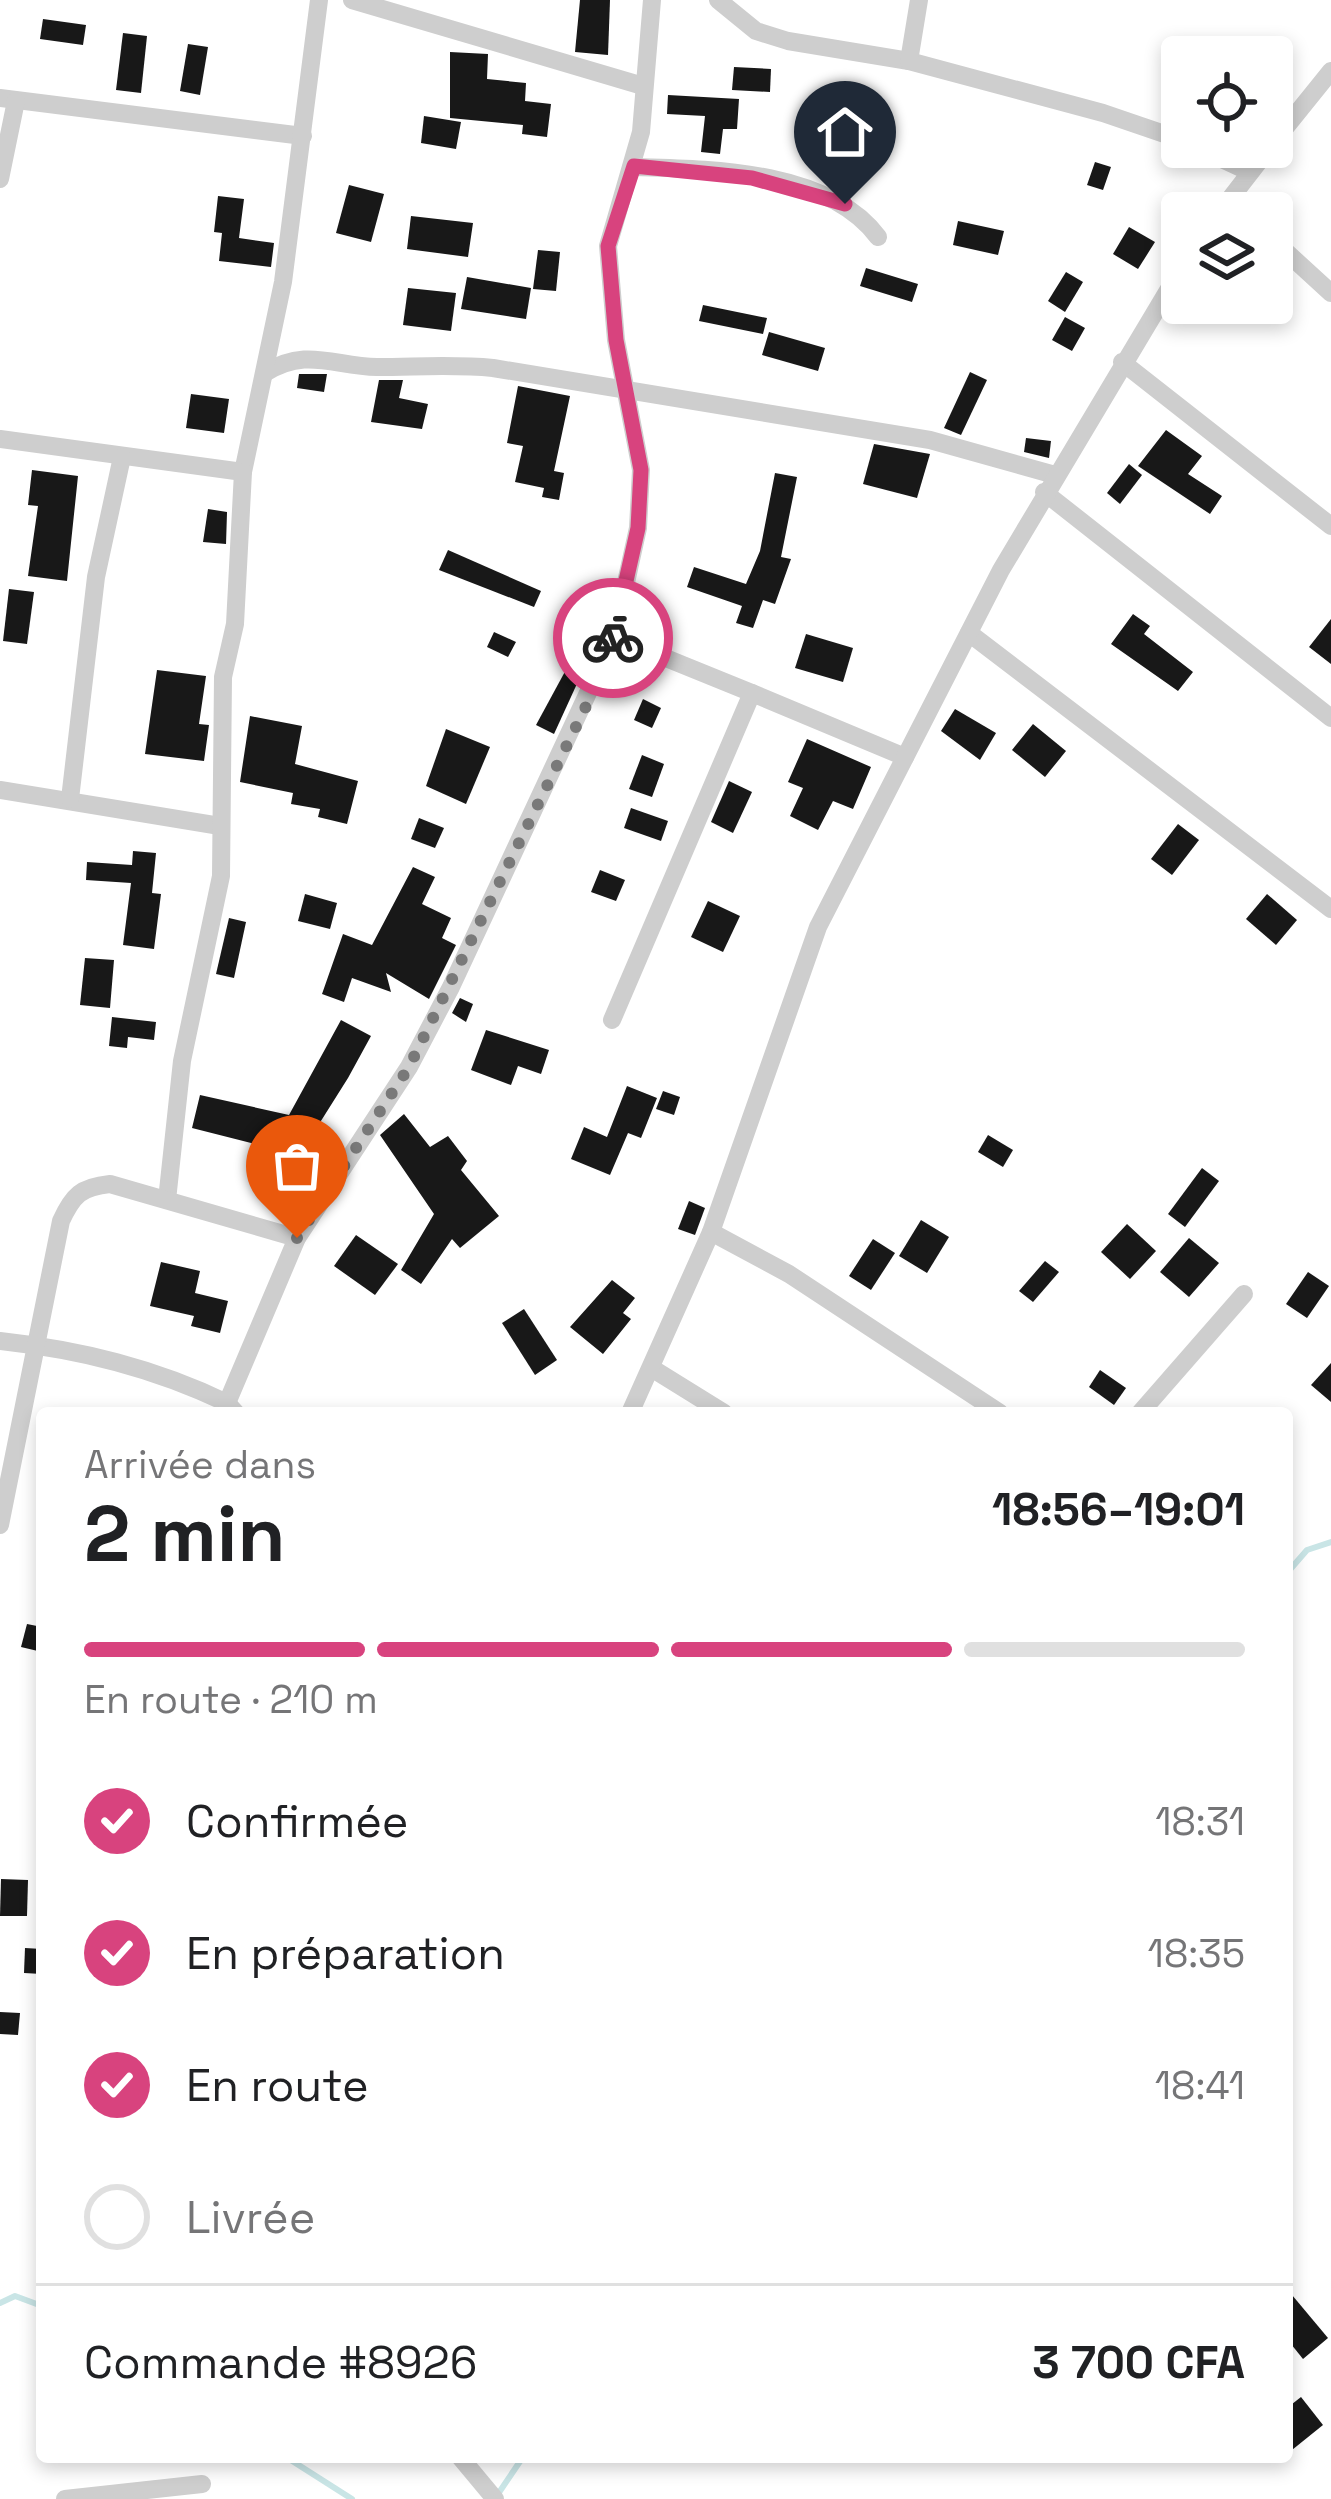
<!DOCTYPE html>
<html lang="fr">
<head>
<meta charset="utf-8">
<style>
  body { margin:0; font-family:"Space Grotesk",sans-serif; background:#f6f6f6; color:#202124; height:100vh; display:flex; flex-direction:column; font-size:45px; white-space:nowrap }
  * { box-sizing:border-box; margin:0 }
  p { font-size:39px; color:#757577 }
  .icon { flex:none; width:66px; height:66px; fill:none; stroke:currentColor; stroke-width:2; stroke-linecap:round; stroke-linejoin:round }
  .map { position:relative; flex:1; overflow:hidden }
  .side { position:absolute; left:36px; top:1407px; width:1257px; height:1056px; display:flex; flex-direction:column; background:#fff; border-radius:12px; box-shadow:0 6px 18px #0003 }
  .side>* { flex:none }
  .controls { position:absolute; left:1161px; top:36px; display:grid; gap:24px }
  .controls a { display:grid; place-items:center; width:132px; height:132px; border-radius:12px; background:#fff; box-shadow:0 6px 18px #0003; font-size:60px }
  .pin { position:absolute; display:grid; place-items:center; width:102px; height:102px; color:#fff; margin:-123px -51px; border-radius:50% 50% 50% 0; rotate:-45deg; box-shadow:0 0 12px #0007 }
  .pin .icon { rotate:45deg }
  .courier { position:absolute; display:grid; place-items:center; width:120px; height:120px; margin:-60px; border:9px solid #d8437e; border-radius:50%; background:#fff; color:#222; box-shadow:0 3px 15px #0007 }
  .summary em { font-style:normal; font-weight:700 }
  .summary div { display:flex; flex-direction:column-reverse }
  .summary { display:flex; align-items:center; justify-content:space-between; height:204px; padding:0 48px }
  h1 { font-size:78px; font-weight:700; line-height:90px }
  .bar { display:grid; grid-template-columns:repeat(4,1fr); gap:18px 12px; align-content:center; height:144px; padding:0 48px }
  .bar i { height:15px; border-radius:9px; background:#e0e0e0 }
  .bar .current { background:#d8437e }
  .bar p { grid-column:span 4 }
  .line { display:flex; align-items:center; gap:30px; padding:0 48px; border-top:3px solid #e0e0e0 }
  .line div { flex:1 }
  ol { padding:0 48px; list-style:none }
  li { display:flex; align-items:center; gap:36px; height:132px }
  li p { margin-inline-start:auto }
  li .icon { padding:12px; border-radius:50%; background:#d8437e; color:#fff; stroke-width:4 }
  li:last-child { color:#757577 }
  li i { width:66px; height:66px; border:6px solid #e0e0e0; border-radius:50% }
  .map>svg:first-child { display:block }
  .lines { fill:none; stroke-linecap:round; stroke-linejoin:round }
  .stream { stroke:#c9e5e6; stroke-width:6 }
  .building { fill:#181818 }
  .minor { stroke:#cecece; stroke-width:18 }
  .done { stroke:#797979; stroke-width:12; stroke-dasharray:0 21.6 }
  .route { stroke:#d8437e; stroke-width:15 }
</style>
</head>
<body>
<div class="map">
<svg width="1331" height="2499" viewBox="0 0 1331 2499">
  <rect width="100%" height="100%" fill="#fff"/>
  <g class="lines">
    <g class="stream">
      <path d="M 1287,1573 L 1307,1550 L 1331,1542"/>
      <path d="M 0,2303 L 15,2296 L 42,2306"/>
      <path d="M 286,2457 L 352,2499"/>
      <path d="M 498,2494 L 523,2457"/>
    </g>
  </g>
  <g class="building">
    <path d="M 580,0 L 610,0 L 608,55 L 575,52 Z"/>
    <path d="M 43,19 L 86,25 L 83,45 L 40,39 Z"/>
    <path d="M 123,33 L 147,36 L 141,93 L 116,90 Z"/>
    <path d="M 188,44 L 208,47 L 200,95 L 180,91 Z"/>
    <path d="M 450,52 L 488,54 L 487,79 L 526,83 L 525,101 L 551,104 L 547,137 L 522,134 L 523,125 L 450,118 Z"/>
    <path d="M 734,67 L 771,69 L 770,92 L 732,90 Z"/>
    <path d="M 668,95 L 739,99 L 737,129 L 723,129 L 720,154 L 701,152 L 705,116 L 667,114 Z"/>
    <path d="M 424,116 L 461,122 L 456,149 L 421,143 Z"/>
    <path d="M 1095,162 L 1111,167 L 1103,190 L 1087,185 Z"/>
    <path d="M 349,185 L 384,194 L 371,242 L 336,233 Z"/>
    <path d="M 218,196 L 244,199 L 239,238 L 274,243 L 271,267 L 219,261 L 222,233 L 214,232 Z"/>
    <path d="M 411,216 L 473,223 L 468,257 L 407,249 Z"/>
    <path d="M 958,221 L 1004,231 L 998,255 L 953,245 Z"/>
    <path d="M 1129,227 L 1155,242 L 1138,269 L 1113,254 Z"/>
    <path d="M 538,250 L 560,252 L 556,291 L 533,289 Z"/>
    <path d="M 866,268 L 918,284 L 912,302 L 860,286 Z"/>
    <path d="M 1066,272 L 1083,282 L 1065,312 L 1048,301 Z"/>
    <path d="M 467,277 L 531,288 L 526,319 L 461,309 Z"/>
    <path d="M 408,288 L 456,293 L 451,331 L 403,325 Z"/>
    <path d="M 703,305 L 767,318 L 763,334 L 699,321 Z"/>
    <path d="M 1065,317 L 1085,328 L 1072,351 L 1052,340 Z"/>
    <path d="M 769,332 L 825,348 L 818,371 L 762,355 Z"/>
    <path d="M 970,372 L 987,380 L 961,435 L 944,428 Z"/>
    <path d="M 299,374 L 327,374 L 324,392 L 297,388 Z"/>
    <path d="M 379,380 L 403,380 L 399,398 L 428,404 L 422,429 L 371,422 Z"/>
    <path d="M 518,386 L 570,396 L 554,471 L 564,473 L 559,500 L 542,497 L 544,488 L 515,482 L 523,446 L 507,443 Z"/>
    <path d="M 191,394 L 229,399 L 224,433 L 186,428 Z"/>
    <path d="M 1166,430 L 1202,456 L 1188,474 L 1222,496 L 1210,514 L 1138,466 Z"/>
    <path d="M 1026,438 L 1051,441 L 1049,458 L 1024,452 Z"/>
    <path d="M 874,444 L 930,454 L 917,498 L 863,484 Z"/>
    <path d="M 1129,464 L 1142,475 L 1120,504 L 1107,493 Z"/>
    <path d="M 32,470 L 78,476 L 67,581 L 28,576 L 38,506 L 28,505 Z"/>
    <path d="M 775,473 L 797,477 L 781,557 L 791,559 L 775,604 L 763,600 L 753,628 L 736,623 L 742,606 L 687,587 L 694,567 L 746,584 L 760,551 Z"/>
    <path d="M 208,509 L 227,512 L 226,544 L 203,542 Z"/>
    <path d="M 448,550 L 541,591 L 534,607 L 439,570 Z"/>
    <path d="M 9,589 L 34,592 L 27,644 L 3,641 Z"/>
    <path d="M 1133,614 L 1150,626 L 1144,634 L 1193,672 L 1178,691 L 1111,644 Z"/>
    <path d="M 1331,619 L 1331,664 L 1309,647 Z"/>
    <path d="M 494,632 L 516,642 L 508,657 L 487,647 Z"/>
    <path d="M 806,634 L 853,648 L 843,682 L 795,668 Z"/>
    <path d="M 568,666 L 581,675 L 554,734 L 536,725 Z"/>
    <path d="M 157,670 L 206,676 L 199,724 L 209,725 L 204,761 L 145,754 Z"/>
    <path d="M 643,699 L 661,708 L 652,728 L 634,720 Z"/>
    <path d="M 955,709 L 996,733 L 980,760 L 941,731 Z"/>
    <path d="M 250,716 L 302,726 L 295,764 L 358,781 L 347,824 L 318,817 L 320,809 L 291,804 L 293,793 L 240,782 Z"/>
    <path d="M 1033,724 L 1066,751 L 1045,777 L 1012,750 Z"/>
    <path d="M 446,729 L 490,747 L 466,804 L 426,786 Z"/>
    <path d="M 807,739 L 871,767 L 853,809 L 833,801 L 818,830 L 790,816 L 803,788 L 788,782 Z"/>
    <path d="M 642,755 L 664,764 L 652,797 L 629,789 Z"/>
    <path d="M 729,781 L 752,792 L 733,833 L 711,822 Z"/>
    <path d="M 631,808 L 668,821 L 661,841 L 624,828 Z"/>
    <path d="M 419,818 L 444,828 L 435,848 L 411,839 Z"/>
    <path d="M 1178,824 L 1199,840 L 1172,875 L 1151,859 Z"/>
    <path d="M 133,851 L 156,853 L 152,893 L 161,894 L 154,949 L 123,945 L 131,883 L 86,880 L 87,862 L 132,865 Z"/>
    <path d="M 413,867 L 435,877 L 422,904 L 451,918 L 442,938 L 456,945 L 429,999 L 386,973 L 391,992 L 352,978 L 344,1002 L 322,994 L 343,934 L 372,945 Z"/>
    <path d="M 600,870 L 625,880 L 616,901 L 591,892 Z"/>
    <path d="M 305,894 L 337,903 L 330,929 L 298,921 Z"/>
    <path d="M 1267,894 L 1297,920 L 1276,945 L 1246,919 Z"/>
    <path d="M 708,901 L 740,916 L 723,952 L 691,937 Z"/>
    <path d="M 229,918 L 246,922 L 234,978 L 216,974 Z"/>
    <path d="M 85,958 L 114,960 L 110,1008 L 80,1005 Z"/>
    <path d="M 460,998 L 473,1004 L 466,1022 L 452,1013 Z"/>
    <path d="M 112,1017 L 156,1022 L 154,1040 L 128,1037 L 127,1048 L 109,1046 Z"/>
    <path d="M 341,1020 L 371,1036 L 348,1078 L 314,1132 L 300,1125 L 281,1189 L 249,1180 L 259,1145 L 192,1128 L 200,1095 L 289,1115 Z"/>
    <path d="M 486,1030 L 549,1050 L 541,1074 L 518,1066 L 511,1085 L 471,1070 Z"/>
    <path d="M 627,1086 L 657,1098 L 641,1138 L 628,1133 L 610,1175 L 571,1159 L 584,1127 L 607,1137 Z"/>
    <path d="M 663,1091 L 680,1097 L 674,1115 L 656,1109 Z"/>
    <path d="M 404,1114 L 430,1147 L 448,1136 L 467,1161 L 461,1170 L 499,1216 L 460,1248 L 452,1239 L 421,1284 L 401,1270 L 434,1214 L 380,1135 Z"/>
    <path d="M 988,1135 L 1013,1150 L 1003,1167 L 978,1152 Z"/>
    <path d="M 1202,1168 L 1219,1181 L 1185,1227 L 1168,1214 Z"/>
    <path d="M 689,1201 L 705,1208 L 695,1235 L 678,1229 Z"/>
    <path d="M 921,1220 L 949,1237 L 927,1273 L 899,1256 Z"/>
    <path d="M 1127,1224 L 1156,1251 L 1130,1279 L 1101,1252 Z"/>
    <path d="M 356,1235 L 398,1264 L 375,1295 L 334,1266 Z"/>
    <path d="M 1189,1238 L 1219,1263 L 1189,1297 L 1160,1272 Z"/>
    <path d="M 873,1239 L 895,1253 L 871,1290 L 849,1276 Z"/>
    <path d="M 1045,1261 L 1059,1272 L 1033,1302 L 1019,1291 Z"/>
    <path d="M 161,1262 L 200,1271 L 195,1293 L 228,1301 L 220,1333 L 191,1326 L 194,1316 L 150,1306 Z"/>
    <path d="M 1308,1272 L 1329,1286 L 1307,1318 L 1286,1304 Z"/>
    <path d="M 612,1280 L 635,1298 L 623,1313 L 631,1319 L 603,1354 L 570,1327 Z"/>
    <path d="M 524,1309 L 557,1360 L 535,1375 L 502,1323 Z"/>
    <path d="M 1331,1363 L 1331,1402 L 1311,1385 Z"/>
    <path d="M 1100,1370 L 1126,1388 L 1114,1405 L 1089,1387 Z"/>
    <path d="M 27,1624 L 42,1627 L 42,1652 L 21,1647 Z"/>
    <path d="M 1,1879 L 28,1880 L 27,1916 L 0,1916 Z"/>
    <path d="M 25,1948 L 42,1949 L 42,1974 L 24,1973 Z"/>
    <path d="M 0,2012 L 20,2013 L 18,2035 L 0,2034 Z"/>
    <path d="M 1287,2289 L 1328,2338 L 1303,2359 L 1287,2339 Z"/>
    <path d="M 1301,2397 L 1323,2425 L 1287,2454 L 1287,2408 Z"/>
  </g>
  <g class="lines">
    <g class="minor">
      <path d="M 352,0 L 643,86"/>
      <path d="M 718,0 L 756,31 L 788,41 L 909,61 L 1103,113 L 1182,140"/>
      <path d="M 909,61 L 919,0"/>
      <path d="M 0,98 L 303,136"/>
      <path d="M 1272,144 L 1331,71"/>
      <path d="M 1196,147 L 1250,172"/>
      <path d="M 635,167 C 712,169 828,170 878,237"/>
      <path d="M 0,179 L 16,101"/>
      <path d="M 1219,213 L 1270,147"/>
      <path d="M 1272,239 L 1331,293"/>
      <path d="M 1122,362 L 1331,526"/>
      <path d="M 265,373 C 306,347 333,366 377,367 C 417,367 453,364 493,368 L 930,440 L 1055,475"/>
      <path d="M 0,439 L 243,472 L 283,282 L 319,0"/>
      <path d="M 1044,492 L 1331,718"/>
      <path d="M 969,633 L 1331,909"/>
      <path d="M 752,693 L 905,757"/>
      <path d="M 0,790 L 220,826"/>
      <path d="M 70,799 L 96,577 L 122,457"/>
      <path d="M 612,1020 L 752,693 L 614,637"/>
      <path d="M 167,1200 L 182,1061 L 221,876 L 223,677 L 235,624 L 243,472"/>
      <path d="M 711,1232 L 789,1274 L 1000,1413"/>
      <path d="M 0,1341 C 81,1350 154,1368 227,1403 L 236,1413"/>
      <path d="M 653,1369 L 724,1413"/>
      <path d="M 227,1403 L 297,1238 L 409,1067 L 451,987 L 614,637 L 638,528 L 641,470 L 616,340 L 608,246 L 641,132 L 652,0"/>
      <path d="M 630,1413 L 711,1232 L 818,927 L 1001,570 L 1182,267"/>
      <path d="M 1140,1413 L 1244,1294"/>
      <path d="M 0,1525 L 61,1221 C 73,1195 81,1187 110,1184 L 297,1238"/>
      <path d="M 460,2457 L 495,2499"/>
      <path d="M 65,2499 L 202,2484"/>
    </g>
  </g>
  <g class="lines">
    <path class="done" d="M 297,1238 L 409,1067 L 596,686 L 613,638"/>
    <path class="route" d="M 613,638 L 638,528 L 641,470 L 616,340 L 608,246 L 634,166 L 752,178 L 845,204"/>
  </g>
</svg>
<div class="controls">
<a><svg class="icon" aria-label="locate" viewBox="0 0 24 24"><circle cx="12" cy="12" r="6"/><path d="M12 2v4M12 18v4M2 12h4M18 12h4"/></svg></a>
<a><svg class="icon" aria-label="layers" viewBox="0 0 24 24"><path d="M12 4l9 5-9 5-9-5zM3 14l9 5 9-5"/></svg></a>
</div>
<div class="pin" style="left:297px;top:1238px;background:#ea580c"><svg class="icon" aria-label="bag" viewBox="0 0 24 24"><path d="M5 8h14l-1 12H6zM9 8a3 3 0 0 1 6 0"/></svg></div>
<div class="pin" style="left:845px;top:204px;background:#1f2937"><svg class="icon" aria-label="home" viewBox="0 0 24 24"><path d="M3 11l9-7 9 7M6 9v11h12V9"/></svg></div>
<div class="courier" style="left:613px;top:638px"><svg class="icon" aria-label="bike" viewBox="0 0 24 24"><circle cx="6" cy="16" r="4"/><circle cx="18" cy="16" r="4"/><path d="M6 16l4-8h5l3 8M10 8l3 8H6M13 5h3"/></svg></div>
<section class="side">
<div class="summary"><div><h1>2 min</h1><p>Arrivée dans</p></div><em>18:56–19:01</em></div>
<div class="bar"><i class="current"></i><i class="current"></i><i class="current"></i><i></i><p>En route · 210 m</p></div>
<ol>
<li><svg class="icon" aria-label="check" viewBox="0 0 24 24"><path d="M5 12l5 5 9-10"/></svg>Confirmée<p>18:31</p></li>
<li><svg class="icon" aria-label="check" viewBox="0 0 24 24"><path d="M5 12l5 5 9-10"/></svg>En préparation<p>18:35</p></li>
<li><svg class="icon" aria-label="check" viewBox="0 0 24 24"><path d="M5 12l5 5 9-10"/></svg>En route<p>18:41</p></li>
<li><i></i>Livrée</li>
</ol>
<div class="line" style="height:156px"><div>Commande #8926</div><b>3 700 CFA</b></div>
</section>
</div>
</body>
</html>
